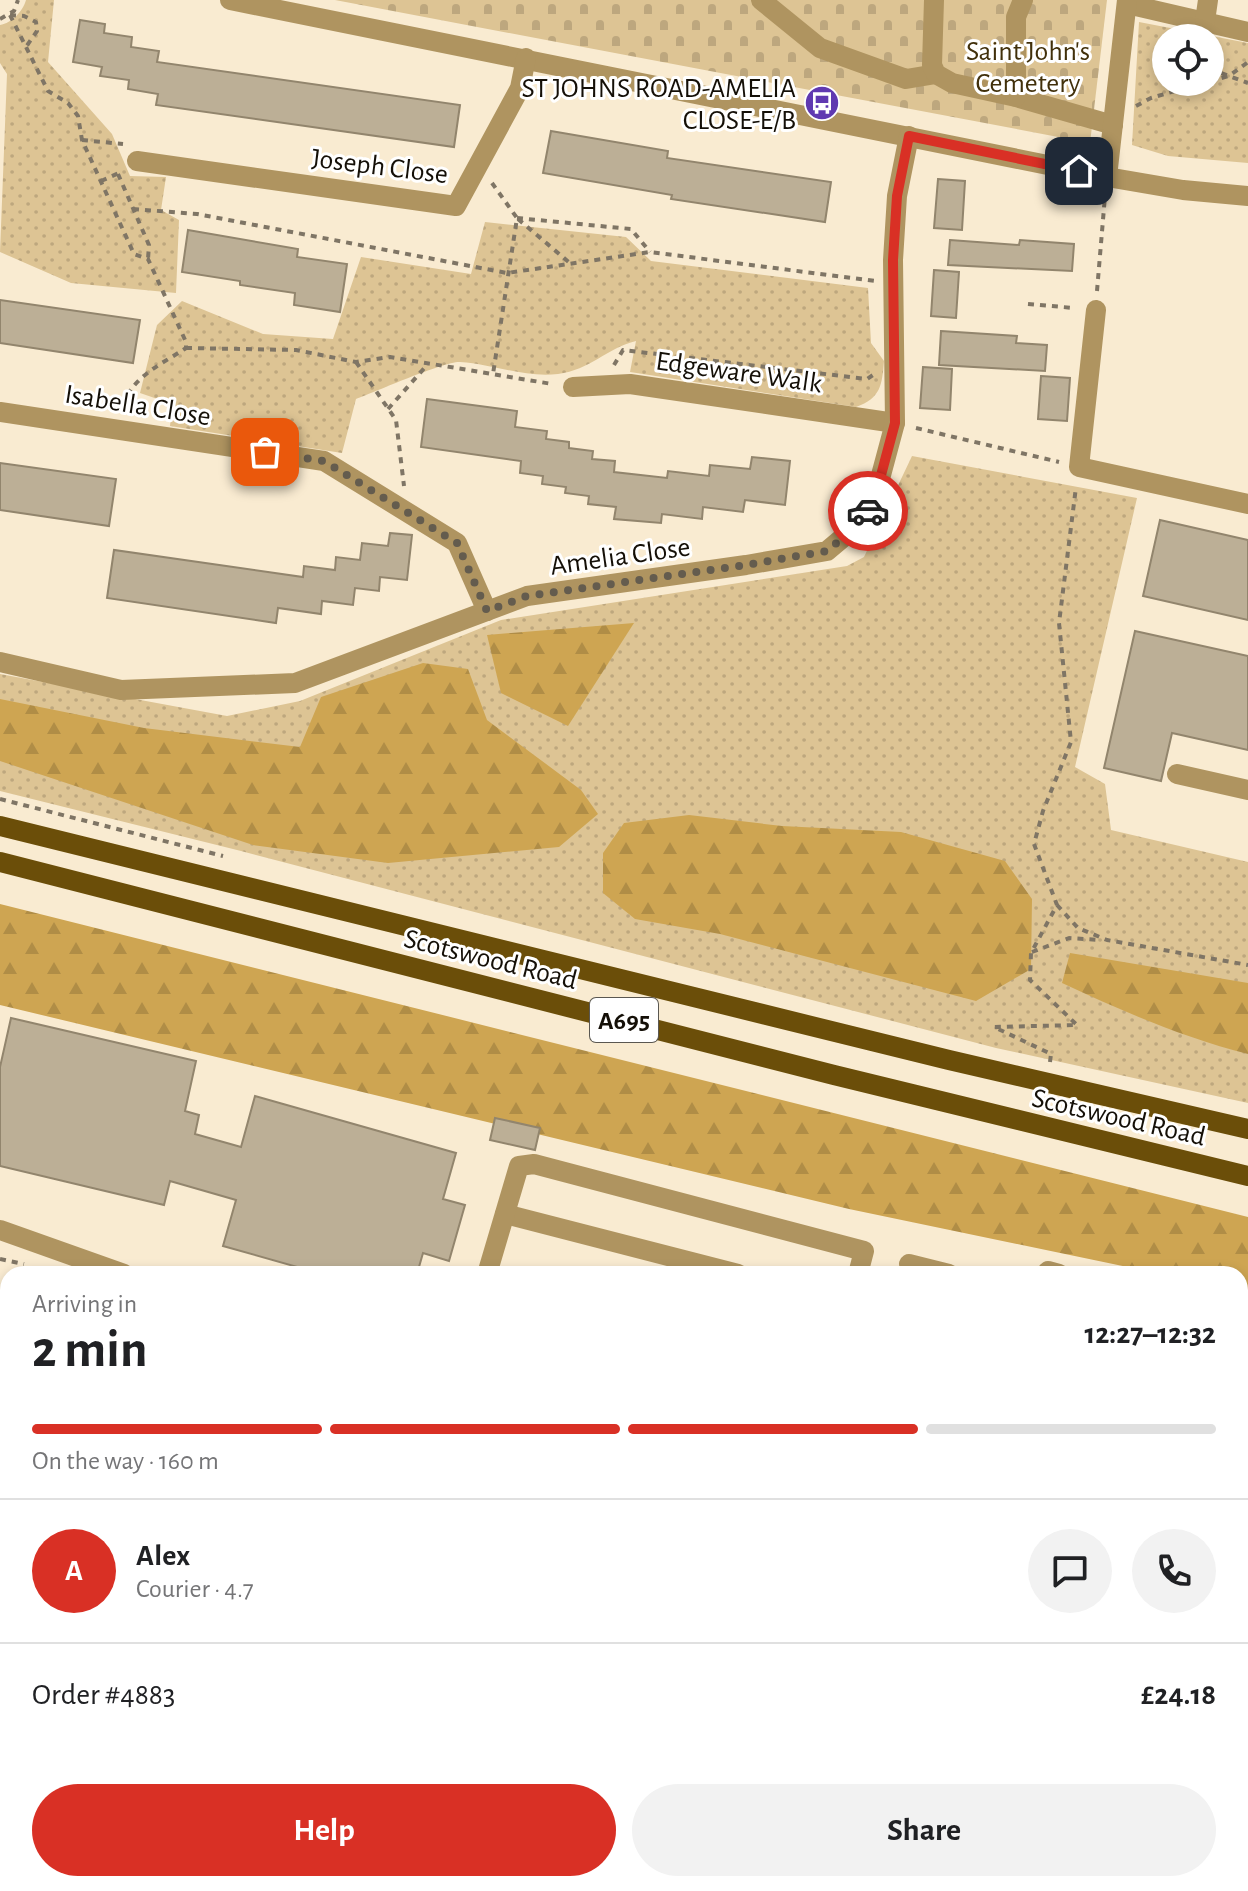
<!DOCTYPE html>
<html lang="en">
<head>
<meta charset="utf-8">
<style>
  body { margin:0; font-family:"Alegreya Sans",sans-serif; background:#f2f2f2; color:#202124; height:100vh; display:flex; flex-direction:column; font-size:30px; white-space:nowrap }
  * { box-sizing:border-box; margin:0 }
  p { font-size:26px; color:#757577 }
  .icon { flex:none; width:44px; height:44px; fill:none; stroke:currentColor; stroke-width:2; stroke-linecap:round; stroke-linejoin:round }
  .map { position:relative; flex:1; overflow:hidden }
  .panel { position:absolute; left:0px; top:1266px; width:1248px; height:626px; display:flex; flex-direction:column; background:#fff; border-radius:24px 24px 0 0; box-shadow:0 4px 12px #0003 }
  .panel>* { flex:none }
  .controls { position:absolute; left:1152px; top:24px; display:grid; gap:16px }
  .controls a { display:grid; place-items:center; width:72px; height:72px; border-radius:50%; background:#fff; box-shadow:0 4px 12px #0003; font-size:40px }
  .pin { position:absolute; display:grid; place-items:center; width:68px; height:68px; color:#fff; margin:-34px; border-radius:16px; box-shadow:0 4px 12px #0006 }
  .courier { position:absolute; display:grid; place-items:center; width:80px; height:80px; margin:-40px; border:6px solid #d93025; border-radius:50%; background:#fff; color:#222; box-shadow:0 2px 10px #0007 }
  .overview em { font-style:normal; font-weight:700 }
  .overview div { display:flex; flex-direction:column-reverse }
  .overview { display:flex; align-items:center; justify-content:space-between; height:136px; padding:0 32px }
  h1 { font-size:52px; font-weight:700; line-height:60px }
  .bar { display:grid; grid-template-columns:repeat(4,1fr); gap:12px 8px; align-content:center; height:96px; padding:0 32px }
  .bar i { height:10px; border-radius:6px; background:#e0e0e0 }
  .bar .on { background:#d93025 }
  .bar p { grid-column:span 4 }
  .line { display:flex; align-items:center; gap:20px; padding:0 32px; border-top:2px solid #e0e0e0 }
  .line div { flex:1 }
  .round { display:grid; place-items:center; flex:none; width:84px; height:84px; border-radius:42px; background:#f2f2f2 }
  .cta { display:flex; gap:16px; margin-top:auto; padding:16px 32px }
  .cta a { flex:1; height:92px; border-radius:48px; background:#d93025; color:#fff; font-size:32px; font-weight:700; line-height:92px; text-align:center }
  .cta a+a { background:#f2f2f2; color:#202124 }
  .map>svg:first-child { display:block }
  .grass { fill:url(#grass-dots); fill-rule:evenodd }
  .forest { fill:url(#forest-firs) }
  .cemetery { fill:url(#cemetery-stones) }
  .water { fill:url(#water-rules); stroke:#a48549; stroke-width:2 }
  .building { fill:#bcaf96; stroke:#92856d; stroke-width:2 }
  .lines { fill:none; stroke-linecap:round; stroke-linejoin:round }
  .path { stroke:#7f7565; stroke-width:4; stroke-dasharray:6 6; stroke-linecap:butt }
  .minor { stroke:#af9460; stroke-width:20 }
  .major { stroke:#6b4e09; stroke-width:20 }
  .done { stroke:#645c4e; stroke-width:8; stroke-dasharray:0 14.4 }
  .route { stroke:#d93025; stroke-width:10 }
  .labels { text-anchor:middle; stroke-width:6; stroke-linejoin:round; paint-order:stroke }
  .shield { fill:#fff; stroke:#5a5751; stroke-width:2 }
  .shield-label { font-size:26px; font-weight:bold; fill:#140f07 }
  .park-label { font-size:28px; fill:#41300b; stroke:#fff }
  .poi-label { font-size:28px; fill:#140f07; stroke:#fff; text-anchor:end }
  .street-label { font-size:28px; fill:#140f07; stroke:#fff }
</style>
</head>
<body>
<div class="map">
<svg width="1248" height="1891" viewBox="0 0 1248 1891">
  <defs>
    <pattern id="grass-dots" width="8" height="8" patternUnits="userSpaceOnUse" patternTransform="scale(2)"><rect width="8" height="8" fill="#ddc494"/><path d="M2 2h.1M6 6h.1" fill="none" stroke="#bda77e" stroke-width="1.8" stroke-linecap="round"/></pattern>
    <pattern id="forest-firs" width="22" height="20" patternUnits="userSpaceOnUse" patternTransform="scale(2)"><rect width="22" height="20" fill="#cea552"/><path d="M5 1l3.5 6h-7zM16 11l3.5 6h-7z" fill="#b08d46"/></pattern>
    <pattern id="cemetery-stones" width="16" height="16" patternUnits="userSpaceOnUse" patternTransform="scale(2)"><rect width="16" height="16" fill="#ddc494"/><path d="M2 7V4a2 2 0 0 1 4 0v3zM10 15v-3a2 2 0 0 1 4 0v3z" fill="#bda77e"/></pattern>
    <pattern id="water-rules" width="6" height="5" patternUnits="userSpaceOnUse" patternTransform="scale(2)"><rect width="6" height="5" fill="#e1b865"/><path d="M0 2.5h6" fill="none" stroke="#c09d56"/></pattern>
  </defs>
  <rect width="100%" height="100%" fill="#f9ebd1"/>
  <g class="grass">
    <path d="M 26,0 L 54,0 L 48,62 L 112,134 L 130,176 L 166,177 L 161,210 L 179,220 L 176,293 L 71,283 L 0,252 L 7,74 L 0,63 L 0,25 C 12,23 23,11 26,0 Z"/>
    <path d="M 1139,22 L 1248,43 L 1248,163 L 1168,156 L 1132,145 ZM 1210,38 L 1210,82 L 1166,82 L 1166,38 Z"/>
    <path d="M 485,222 L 626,237 L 651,261 L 868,288 L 871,343 L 884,361 C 882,385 881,398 856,407 L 630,372 L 636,341 C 607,348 590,370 558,374 C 524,378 493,364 460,362 C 445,361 375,392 356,399 L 342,453 L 170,426 L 172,404 L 140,393 L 157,325 L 182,301 L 263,334 L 333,339 L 361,257 L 471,274 Z"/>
    <path d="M 912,456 L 1137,498 L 1075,767 L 1105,784 L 1111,830 L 1248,862 L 1248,1103 L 996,1048 L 241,851 L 0,791 L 0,674 L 227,716 L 300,701 L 501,620 L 847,566 L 864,557 Z"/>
  </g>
  <g class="forest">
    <path d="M 634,623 L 568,726 L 501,693 L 487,635 Z"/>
    <path d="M 423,663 L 468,669 L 487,720 L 581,790 L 598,814 L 559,847 L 388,863 L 253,845 L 0,761 L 0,699 L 144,728 L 300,747 L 321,697 Z"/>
    <path d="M 689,815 L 782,826 L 901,832 L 1005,861 L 1032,899 L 1031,969 L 976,1001 L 720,934 L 635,919 L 603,893 L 603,853 L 624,823 Z"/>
    <path d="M 0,904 L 1248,1217 L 1248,1292 L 1240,1290 L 1240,1274 L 1161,1274 L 849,1209 L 0,1005 Z"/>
    <path d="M 1070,953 L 1248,983 L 1248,1054 C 1184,1038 1122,1011 1062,983 Z"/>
  </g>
  <path class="cemetery" d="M 335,0 L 1107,0 L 1090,143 Z"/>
  <path class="water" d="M 0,1360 L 8,1363 L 8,1884 L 1240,1884 L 1240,1877 L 1248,1879 L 1248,1891 L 0,1891 Z"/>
  <g class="building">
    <path d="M 80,20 L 105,24 L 104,33 L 132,37 L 131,47 L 159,51 L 157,62 L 460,105 L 454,147 L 156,105 L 158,94 L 128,89 L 129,80 L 100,76 L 102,67 L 73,62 Z"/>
    <path d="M 551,131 L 668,151 L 667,158 L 831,182 L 825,222 L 671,199 L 672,195 L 543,173 Z"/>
    <path d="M 938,179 L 965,181 L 962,230 L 934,228 Z"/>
    <path d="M 188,230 L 298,249 L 297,257 L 347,264 L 340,312 L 294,305 L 295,293 L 240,285 L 240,281 L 182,272 Z"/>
    <path d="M 950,240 L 1019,245 L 1020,240 L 1074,244 L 1072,271 L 948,265 Z"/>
    <path d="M 934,270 L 959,272 L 956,318 L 931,316 Z"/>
    <path d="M 0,300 L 140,320 L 133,363 L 0,343 Z"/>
    <path d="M 941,331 L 1017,336 L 1016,343 L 1047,345 L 1045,371 L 939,365 Z"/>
    <path d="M 923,367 L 952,369 L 950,410 L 920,408 Z"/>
    <path d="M 1041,376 L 1070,378 L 1067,421 L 1038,419 Z"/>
    <path d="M 427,399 L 517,411 L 515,427 L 547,431 L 546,439 L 569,442 L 569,448 L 593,451 L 592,459 L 615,461 L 614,472 L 667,478 L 668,471 L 709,476 L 710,465 L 750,469 L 752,457 L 790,461 L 785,505 L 745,500 L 743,512 L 703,507 L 702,519 L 662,514 L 661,523 L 614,519 L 616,507 L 588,504 L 589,496 L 565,493 L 566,487 L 542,484 L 543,476 L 520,473 L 521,461 L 421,447 Z"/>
    <path d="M 0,463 L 116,479 L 109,526 L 0,510 Z"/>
    <path d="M 1160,520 L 1248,540 L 1248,620 L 1143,596 Z"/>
    <path d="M 390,533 L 412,535 L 407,580 L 380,577 L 379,591 L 355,588 L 353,605 L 322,601 L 321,614 L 278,608 L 276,623 L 107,598 L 114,550 L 303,577 L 304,566 L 335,570 L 336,557 L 360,560 L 362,543 L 388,546 Z"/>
    <path d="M 1135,631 L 1248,656 L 1248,750 L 1172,733 L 1161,781 L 1104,768 Z"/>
    <path d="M 11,1018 L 196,1061 L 185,1111 L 199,1115 L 195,1134 L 241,1147 L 255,1096 L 456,1153 L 443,1199 L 465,1205 L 449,1261 L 423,1253 L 417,1274 L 322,1274 L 223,1246 L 236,1200 L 170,1181 L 164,1205 L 0,1166 L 0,1067 Z"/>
    <path d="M 495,1118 L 540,1128 L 535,1150 L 490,1140 Z"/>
  </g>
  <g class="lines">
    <g class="path">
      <path d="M 10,15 L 48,91 L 68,103 L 78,116 L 82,140 L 134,254 L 148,259 L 186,342 L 186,348 C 162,364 129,378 123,408"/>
      <path d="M 10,15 L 24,16 L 36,22 L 37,31 L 26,47"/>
      <path d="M 0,19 L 14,11 L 18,0"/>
      <path d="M 1210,69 L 1248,83"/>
      <path d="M 1210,81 L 1229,76 L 1248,62"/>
      <path d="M 1136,106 L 1151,98 L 1206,82"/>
      <path d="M 82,140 L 123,144"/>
      <path d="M 118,174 L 149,245 L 148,259"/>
      <path d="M 101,181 L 119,173"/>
      <path d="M 492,183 L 517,218 L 493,374"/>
      <path d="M 133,209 L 197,214 L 507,273 L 650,252 L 875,281"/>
      <path d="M 517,218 L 631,229 L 650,252"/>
      <path d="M 518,219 L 571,264"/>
      <path d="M 1097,291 L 1105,196"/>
      <path d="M 1028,304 L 1074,308"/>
      <path d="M 186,348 L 296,350 L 356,362 L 390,357 L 552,384"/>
      <path d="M 356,362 L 396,420 L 404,486"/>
      <path d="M 614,365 L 623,350 L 867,379 L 873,375"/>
      <path d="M 388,409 L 428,364"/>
      <path d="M 916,428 L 1059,462"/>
      <path d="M 0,799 L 223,856"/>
      <path d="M 1057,905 L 1078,928 L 1107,940 L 1248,965"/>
      <path d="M 1032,952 L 1069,938 L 1101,940"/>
      <path d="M 1050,1062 L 1051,1054 L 994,1027 L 1077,1025 L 1030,980 L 1031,953 L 1057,905 L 1034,844 L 1043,811 L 1071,742 L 1059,623 L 1076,487"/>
      <path d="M 0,1259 L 24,1264"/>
      <path d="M 0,1333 L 8,1336"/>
      <path d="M 1240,1713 L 1248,1715"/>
      <path d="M 1240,1832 L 1248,1835"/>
    </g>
    <g class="minor">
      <path d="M 230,0 L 1107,177 L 1183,190 L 1248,196"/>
      <path d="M 761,0 L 820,48 L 906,79 L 936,74"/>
      <path d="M 934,0 L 932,65 L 936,74 L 952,83 L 1016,97 L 1113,125"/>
      <path d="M 1127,4 L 1248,32"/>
      <path d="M 1205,21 L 1208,0"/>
      <path d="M 1016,97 L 1016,17 L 1023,0"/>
      <path d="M 137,161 L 456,206 L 520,88 L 526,58"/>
      <path d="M 1107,177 L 1127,0"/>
      <path d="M 1096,310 L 1079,467 L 1248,504"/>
      <path d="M 573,387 L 630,384 L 895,423"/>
      <path d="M 0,412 L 324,461 L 457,543 L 487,611"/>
      <path d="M 0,662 L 121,690 L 295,683 L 527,596 L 746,565 L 827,551 L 852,530 L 873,505 L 895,423 L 893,260 L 897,196 L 909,136"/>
      <path d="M 1177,774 L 1248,790"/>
      <path d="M 505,1214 L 738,1274"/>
      <path d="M 0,1230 L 124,1274"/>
      <path d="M 909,1264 L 949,1274"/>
      <path d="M 487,1274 L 519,1166 L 534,1164 L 864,1251 L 858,1274"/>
      <path d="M 1047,1274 L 1048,1271 L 1059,1274"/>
      <path d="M 1240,1322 L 1248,1324"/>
      <path d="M 1240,1531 L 1248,1533"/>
      <path d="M 1240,1659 L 1248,1661"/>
      <path d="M 1243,1757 L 1248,1757"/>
    </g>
    <g class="major">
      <path d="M 0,826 L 949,1060 L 1248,1129"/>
      <path d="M 0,862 L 834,1075 L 1248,1176"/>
    </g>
  </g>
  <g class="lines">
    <path class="done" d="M 265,452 L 324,461 L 457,543 L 487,611 L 527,596 L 746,565 L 827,551 L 852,530 L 868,511"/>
    <path class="route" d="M 868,511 L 873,505 L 895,423 L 893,260 L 897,196 L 909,136 L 1079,171"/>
  </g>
  <defs>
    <g id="bus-disc" transform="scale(1.8)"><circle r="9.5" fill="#6039b1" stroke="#fff"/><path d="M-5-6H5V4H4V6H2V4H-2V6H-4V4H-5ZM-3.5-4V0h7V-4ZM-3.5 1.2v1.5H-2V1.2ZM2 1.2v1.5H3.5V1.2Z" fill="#fff"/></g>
  </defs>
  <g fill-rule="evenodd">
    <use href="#bus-disc" x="822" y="103"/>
  </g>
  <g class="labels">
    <rect class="shield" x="590" y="998" width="68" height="44" rx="6"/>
    <g class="shield-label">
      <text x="624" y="1029">A695</text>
    </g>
    <g class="park-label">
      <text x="1028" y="60">Saint John's<tspan x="1028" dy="32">Cemetery</tspan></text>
    </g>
    <g class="poi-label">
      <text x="796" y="97">ST JOHNS ROAD-AMELIA<tspan x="796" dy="32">CLOSE-E/B</tspan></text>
    </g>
    <g class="street-label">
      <text transform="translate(380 165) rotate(7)" y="10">Joseph Close</text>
      <text transform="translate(739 371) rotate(8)" y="10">Edgeware Walk</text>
      <text transform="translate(138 404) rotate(9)" y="10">Isabella Close</text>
      <text transform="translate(620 555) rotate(-8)" y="10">Amelia Close</text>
      <text transform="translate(491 958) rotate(14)" y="10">Scotswood Road</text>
      <text transform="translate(1119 1116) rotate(13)" y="10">Scotswood Road</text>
    </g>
  </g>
</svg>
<div class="controls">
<a><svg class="icon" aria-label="locate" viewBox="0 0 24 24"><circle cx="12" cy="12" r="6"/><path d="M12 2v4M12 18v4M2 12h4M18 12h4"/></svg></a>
</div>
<div class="pin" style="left:265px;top:452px;background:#ea580c"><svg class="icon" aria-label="bag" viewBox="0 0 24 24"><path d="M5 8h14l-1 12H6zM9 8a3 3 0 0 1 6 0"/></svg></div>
<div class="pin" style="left:1079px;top:171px;background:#1f2937"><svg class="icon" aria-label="home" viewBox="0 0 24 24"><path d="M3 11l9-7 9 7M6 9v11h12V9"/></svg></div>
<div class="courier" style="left:868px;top:511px"><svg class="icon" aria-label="car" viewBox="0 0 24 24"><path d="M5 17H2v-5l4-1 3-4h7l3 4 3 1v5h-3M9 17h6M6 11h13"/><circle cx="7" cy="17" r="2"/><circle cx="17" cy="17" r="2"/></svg></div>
<section class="panel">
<div class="overview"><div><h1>2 min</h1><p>Arriving in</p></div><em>12:27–12:32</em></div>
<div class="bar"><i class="on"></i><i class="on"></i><i class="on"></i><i></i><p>On the way · 160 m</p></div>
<div class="line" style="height:144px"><b class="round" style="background:#d93025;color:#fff">A</b><div><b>Alex</b><p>Courier · 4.7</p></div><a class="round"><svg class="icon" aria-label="chat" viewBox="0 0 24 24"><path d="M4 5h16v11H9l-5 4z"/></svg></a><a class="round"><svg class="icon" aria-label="phone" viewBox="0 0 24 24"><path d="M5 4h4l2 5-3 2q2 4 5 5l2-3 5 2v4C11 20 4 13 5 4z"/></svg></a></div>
<div class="line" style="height:104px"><div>Order #4883</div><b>£24.18</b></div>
<div class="cta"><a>Help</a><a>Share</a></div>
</section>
</div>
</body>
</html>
